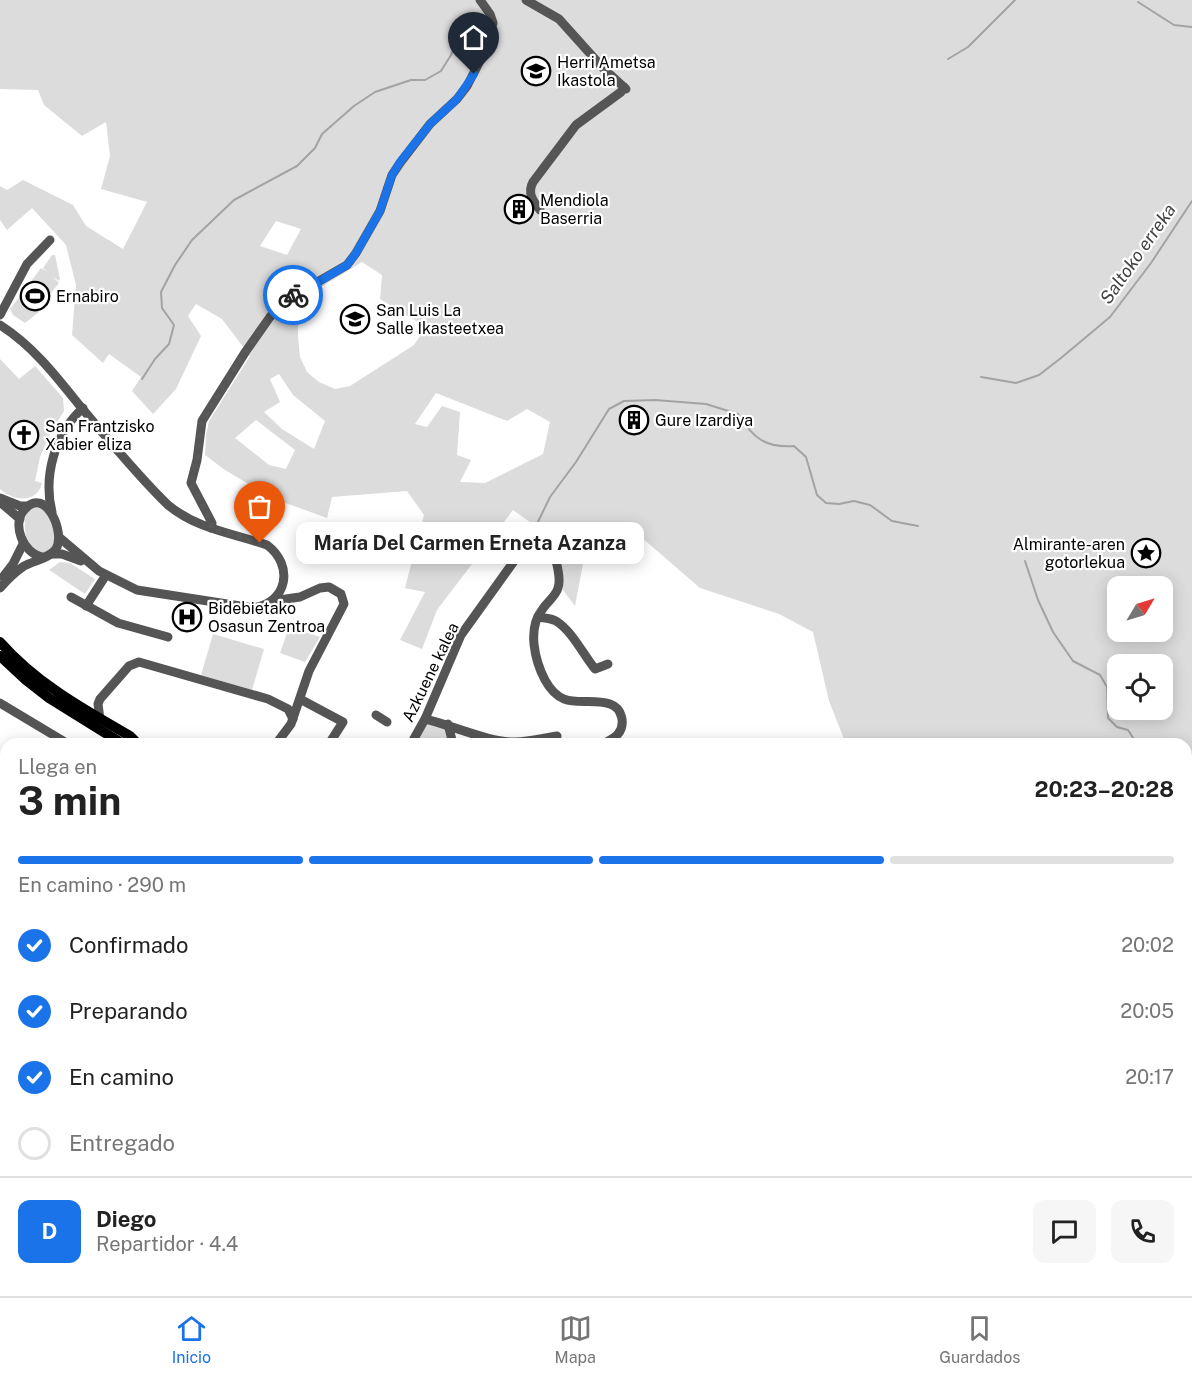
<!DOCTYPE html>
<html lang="es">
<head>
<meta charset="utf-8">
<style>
  body { margin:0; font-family:"Public Sans",sans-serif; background:#f6f6f6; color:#222; height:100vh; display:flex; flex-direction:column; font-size:22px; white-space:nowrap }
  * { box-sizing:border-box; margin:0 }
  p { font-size:20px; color:#767676 }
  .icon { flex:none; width:33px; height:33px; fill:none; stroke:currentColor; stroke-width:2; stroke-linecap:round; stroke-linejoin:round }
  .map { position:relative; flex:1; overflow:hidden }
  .sheet { position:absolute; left:0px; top:738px; width:1192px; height:558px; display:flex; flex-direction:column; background:#fff; border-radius:18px 18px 0 0; box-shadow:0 3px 15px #0003 }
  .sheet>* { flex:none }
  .needle { width:39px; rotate:52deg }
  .fabs { position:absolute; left:1107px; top:576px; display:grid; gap:12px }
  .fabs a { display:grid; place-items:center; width:66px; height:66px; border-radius:12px; background:#fff; box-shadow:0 3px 15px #0003; font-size:30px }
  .pin { position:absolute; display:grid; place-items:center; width:51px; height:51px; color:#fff; margin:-62px -26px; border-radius:50% 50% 50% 0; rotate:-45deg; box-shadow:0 0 6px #0007 }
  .pin .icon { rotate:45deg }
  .courier { position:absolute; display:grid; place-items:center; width:60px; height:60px; margin:-30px; border:4px solid #1a73e8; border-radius:50%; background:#fff; color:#222; box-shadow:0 2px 8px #0007 }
  .bubble { position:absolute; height:42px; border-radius:12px; background:#fff; box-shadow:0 3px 15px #0003; font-size:20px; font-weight:700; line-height:42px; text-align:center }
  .head em { font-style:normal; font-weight:700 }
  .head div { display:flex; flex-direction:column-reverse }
  .head { display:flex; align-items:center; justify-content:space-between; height:102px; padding:0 18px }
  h1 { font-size:39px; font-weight:700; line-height:45px }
  .bar { display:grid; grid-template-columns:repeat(4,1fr); gap:9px 6px; align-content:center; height:72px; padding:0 18px }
  .bar i { height:8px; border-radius:4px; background:#e0e0e0 }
  .bar .selected { background:#1a73e8 }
  .bar p { grid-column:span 4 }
  .line { display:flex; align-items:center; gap:15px; padding:0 18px; border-top:2px solid #e0e0e0 }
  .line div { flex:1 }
  .round { display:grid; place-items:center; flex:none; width:63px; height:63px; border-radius:12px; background:#f6f6f6 }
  ol { padding:0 18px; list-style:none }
  li { display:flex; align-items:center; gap:18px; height:66px }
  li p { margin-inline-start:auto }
  li .icon { padding:6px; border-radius:50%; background:#1a73e8; color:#fff; stroke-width:4 }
  li:last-child { color:#767676 }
  li i { width:33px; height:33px; border:3px solid #e0e0e0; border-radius:50% }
  .dock { display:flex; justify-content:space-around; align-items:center; height:84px; border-top:2px solid #e0e0e0; background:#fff; font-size:16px; color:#767676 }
  .dock a { display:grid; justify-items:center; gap:3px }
  .dock .selected { color:#1a73e8 }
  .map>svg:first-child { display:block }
  .green { fill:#dcdcdc; fill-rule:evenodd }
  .water { fill:#a3a3a3 }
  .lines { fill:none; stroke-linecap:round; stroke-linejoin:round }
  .stream { stroke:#a3a3a3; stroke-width:2 }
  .minor { stroke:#555; stroke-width:9 }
  .major { stroke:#000; stroke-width:10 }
  .highway { stroke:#000; stroke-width:12 }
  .rail-casing { stroke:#000; stroke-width:4.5 }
  .rail { stroke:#fff; stroke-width:2; stroke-dasharray:7; stroke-linecap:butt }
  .done { stroke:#595959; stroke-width:6; stroke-dasharray:0 10.8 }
  .route { stroke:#1a73e8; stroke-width:8 }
  .labels { text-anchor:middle; stroke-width:4.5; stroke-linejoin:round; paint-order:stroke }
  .poi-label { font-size:16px; fill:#000; stroke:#fff; text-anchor:start }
  .street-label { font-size:16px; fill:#000; stroke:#fff }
  .water-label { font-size:18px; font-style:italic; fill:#444; stroke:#fff }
</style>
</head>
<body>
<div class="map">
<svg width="1192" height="1296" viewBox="0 0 1192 1296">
  <rect width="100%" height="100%" fill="#fff"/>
  <g class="green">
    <path d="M 0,0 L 1192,0 L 1192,1220 L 1186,1213 L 1186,744 L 846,744 L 829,701 L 813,632 L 779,614 L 700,588 L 634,531 L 598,532 L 583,564 L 575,606 L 563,590 L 555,540 L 513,510 L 437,610 L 422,649 L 400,640 L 425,592 L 405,588 L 424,515 L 407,491 L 332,497 L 327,518 L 272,498 L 225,470 L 205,455 L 206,435 L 209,421 L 250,356 L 222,319 L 196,304 L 188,316 L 201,336 L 176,389 L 153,414 L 132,391 L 141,377 L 109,354 L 103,363 L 72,335 L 76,285 L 66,245 L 32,208 L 7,230 L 0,220 L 0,186 L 7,190 L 23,180 L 73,205 L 86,226 L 123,249 L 147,202 L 101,189 L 110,156 L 106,122 L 82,136 L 44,105 L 38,90 L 0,89 ZM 276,221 L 301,229 L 287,255 L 260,246 ZM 362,262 L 382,275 L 380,299 L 426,327 L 414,345 L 350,386 L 335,389 L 319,382 L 307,372 L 300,357 L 298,336 L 298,310 L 307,296 ZM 279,374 L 293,395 L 325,421 L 314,449 L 282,429 L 264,412 L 280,402 L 270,379 ZM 436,393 L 507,421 L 527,409 L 550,422 L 543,454 L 485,483 L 460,482 L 471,460 L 457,455 L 460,412 L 442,406 L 427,427 L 415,424 ZM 256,420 L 295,450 L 286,469 L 269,465 L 235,438 ZM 1118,586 L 1162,586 L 1162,632 L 1118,632 ZM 1118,664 L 1162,664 L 1162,710 L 1118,710 Z"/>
    <path d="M 52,255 L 55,255 L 60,279 L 59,281 L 53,277 L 59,283 L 39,308 L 39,312 L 25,323 L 13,315 L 10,309 L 41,268 L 48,272 L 43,268 Z"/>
    <path d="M 0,359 L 19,379 L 35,366 L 63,398 L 64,411 L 51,432 L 40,457 L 35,481 L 42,483 C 37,504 13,501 0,489 Z"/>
    <path d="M 38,506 L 48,512 L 56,534 L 55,544 C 52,547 48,552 44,553 C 25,556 21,521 28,510 Z"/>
    <path d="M 60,562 L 70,563 L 95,579 L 85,594 L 49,570 Z"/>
    <path d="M 289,627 L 320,637 L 305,662 L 280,653 Z"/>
    <path d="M 213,634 L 264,649 L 252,690 L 201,675 Z"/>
    <path d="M 426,721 L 447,725 L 450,744 L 412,744 Z"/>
    <path d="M 6,885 L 6,940 L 0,935 L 0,886 Z"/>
    <path d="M 1187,1225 L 1192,1232 L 1192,1296 L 1131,1296 L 1126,1290 L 1186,1290 Z"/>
  </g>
  <path class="water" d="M 549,1290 L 660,1290 L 665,1296 L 553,1296 Z"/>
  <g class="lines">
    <g class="stream">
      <path d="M 1138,2 L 1174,25 L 1192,27"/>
      <path d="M 948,59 L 968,47 L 1015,0"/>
      <path d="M 981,377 L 1016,383 L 1039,375 L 1061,358 L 1110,317 L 1151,263 L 1192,201"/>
      <path d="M 142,379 L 155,359 L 169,344 L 174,325 L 162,308 L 161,292 L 175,265 L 192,240 L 234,200 L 297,166 L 315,148 L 322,134 L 354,106 L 375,92 L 411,80 L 425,80 L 441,71 L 451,55 L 468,14"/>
      <path d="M 536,526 L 550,497 L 576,462 L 609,409 L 624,401 L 655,400 L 706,404 L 738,414 C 753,438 765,448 794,446 L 806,457 L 817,495 L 826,503 L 839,504 L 854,501 L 870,505 L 892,521 L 918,526"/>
      <path d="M 1025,561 L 1038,600 L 1053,632 L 1073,661 L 1100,675 L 1107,687 L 1108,718 L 1117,727 L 1128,730 L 1137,744"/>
      <path d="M 1186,845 L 1187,846"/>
    </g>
    <g class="minor">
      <path d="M 526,0 L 559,19 L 603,68 L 626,89"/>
      <path d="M 540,210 C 533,201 527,193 533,182 L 576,125 L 621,92 L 624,87"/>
      <path d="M 0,315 L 27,264 L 50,240"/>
      <path d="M 0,325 C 33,346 56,376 80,406 C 108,439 137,475 168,505 C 197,529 232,533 267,545 C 294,565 288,603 253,608 L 137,590 L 99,571 L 60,538"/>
      <path d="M 0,498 L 20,506 L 28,506"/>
      <path d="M 0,502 L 20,519"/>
      <path d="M 52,512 C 43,476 55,433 83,408"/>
      <path d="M 211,528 L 212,523 L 191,483 L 197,460 L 202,421 L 246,351 L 270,317 L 283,302 L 347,265 L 356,253 L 380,211 L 392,175 L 400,163 L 430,124 L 457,99 L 467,86 L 481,59 L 493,23 L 490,14 L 480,0"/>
      <path d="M 52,554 L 62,554 L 81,561"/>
      <path d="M 3,577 L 13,564 L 23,544"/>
      <path d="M 0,588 C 7,580 15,572 24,566 C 34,561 51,557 56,549 C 66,532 45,486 25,509 C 11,524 23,553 42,557"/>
      <path d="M 71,597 L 118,623 L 168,637"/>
      <path d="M 272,601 L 300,597 L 320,588 L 329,587 L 341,594 L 344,604 L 309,671 L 291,724 L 276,744"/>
      <path d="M 86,606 L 106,575"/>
      <path d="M 538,617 C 543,618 551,618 556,621 C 572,631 583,654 595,669 L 608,664"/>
      <path d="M 300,699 L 343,722 L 329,744"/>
      <path d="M 0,703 L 65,742"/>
      <path d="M 376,715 L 387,722"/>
      <path d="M 100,719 L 98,704 L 100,699 L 129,666 L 139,662 L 268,699 L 288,709 L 293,719"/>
      <path d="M 425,719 C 451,725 491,743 515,742 C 529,742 543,738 557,736"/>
      <path d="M 448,724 L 453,744"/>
      <path d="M 411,744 L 425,719 L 461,635 L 530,539 L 537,536 L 546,536 C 553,545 562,577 558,588 C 556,596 546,603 542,610 C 527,629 535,661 545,680 C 563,713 585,696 610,704 C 622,708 626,724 618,734 C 615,738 608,741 603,744"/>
      <path d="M 0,792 L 6,791"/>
      <path d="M 1192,849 L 1188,855 L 1192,873"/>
      <path d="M 0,1046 L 6,1047"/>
      <path d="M 0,1053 L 6,1054"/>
      <path d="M 0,1095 L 6,1097"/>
      <path d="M 1186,1219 L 1192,1226"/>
      <path d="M 130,1290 L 132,1296"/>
      <path d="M 167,1290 L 173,1296"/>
      <path d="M 181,1290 L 182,1296"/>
      <path d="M 339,1290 L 345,1296"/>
      <path d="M 362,1290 L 370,1296"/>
      <path d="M 701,1290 L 706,1296"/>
      <path d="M 717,1290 L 722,1296"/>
      <path d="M 872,1290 L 877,1296"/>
      <path d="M 928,1290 L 931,1296"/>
      <path d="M 235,1296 L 242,1290"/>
      <path d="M 814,1296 L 814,1290"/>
    </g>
    <g class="major">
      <path d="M 0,642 C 36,683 83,709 130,736 L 138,744"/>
      <path d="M 0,656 L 26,680 L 49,698 L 123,744"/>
      <path d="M 0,955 L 6,961"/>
      <path d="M 448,1290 L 454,1296"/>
    </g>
    <g class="highway">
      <path d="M 0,834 L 6,836"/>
      <path d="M 0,877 L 6,875"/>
    </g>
    <g class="rail-casing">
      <g id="rail">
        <path d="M 0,1072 L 6,1074"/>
        <path d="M 417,1290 L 423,1296"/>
      </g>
    </g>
    <use href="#rail" class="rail"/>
  </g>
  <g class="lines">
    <path class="done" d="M 260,543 L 211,528 L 212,523 L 190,483 L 197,460 L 202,422 L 226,382 L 270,317 L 283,302 L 293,295"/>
    <path class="route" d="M 293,295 L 315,284 L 347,265 L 356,253 L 380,211 L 392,175 L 400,162 L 430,124 L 457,99 L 474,74"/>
  </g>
  <defs>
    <g id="school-ring" transform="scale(1.5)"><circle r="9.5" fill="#fff" stroke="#000" stroke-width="1.5"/><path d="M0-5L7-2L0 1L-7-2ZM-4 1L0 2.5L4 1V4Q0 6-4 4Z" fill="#000"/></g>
    <g id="building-ring" transform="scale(1.5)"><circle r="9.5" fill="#fff" stroke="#000" stroke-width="1.5"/><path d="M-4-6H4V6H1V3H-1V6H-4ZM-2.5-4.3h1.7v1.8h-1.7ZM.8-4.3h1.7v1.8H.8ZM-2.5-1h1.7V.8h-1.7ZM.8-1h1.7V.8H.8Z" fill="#000"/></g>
    <g id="stadium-ring" transform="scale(1.5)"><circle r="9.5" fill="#fff" stroke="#000" stroke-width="1.5"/><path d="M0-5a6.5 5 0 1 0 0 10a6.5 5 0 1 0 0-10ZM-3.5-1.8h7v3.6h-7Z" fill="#000"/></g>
    <g id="church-ring" transform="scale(1.5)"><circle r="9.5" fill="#fff" stroke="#000" stroke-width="1.5"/><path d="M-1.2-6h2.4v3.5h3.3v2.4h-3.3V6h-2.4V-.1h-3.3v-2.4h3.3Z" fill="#000"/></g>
    <g id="sight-ring" transform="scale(1.5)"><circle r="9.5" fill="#fff" stroke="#000" stroke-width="1.5"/><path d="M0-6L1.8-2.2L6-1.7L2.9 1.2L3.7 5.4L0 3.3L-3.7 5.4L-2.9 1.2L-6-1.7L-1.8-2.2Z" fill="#000"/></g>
    <g id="hospital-ring" transform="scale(1.5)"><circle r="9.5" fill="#fff" stroke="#000" stroke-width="1.5"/><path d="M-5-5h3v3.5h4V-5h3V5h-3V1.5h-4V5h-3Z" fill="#000"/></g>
  </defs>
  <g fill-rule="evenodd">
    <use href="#school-ring" x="536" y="71"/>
    <use href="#building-ring" x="519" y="209"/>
    <use href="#stadium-ring" x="35" y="296"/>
    <use href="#school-ring" x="355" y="319"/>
    <use href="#building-ring" x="634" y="420"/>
    <use href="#church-ring" x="24" y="435"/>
    <use href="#sight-ring" x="1146" y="553"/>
    <use href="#hospital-ring" x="187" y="617"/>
  </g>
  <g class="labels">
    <g class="poi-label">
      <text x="557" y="68">Herri Ametsa<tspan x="557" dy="18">Ikastola</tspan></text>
      <text x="540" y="206">Mendiola<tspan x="540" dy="18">Baserria</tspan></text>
      <text x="56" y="302">Ernabiro</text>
      <text x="376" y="316">San Luis La<tspan x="376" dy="18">Salle Ikasteetxea</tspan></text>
      <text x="655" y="426">Gure Izardiya</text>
      <text x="45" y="432">San Frantzisko<tspan x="45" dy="18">Xabier eliza</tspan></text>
      <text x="1125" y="550" text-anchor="end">Almirante-aren<tspan x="1125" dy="18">gotorlekua</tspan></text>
      <text x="208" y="614">Bidebietako<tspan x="208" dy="18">Osasun Zentroa</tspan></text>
    </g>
    <g class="street-label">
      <text transform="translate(430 672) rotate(-64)" y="6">Azkuene kalea</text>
    </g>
    <g class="water-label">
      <text transform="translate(1138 254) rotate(-55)" y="6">Saltoko erreka</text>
    </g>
  </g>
</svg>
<div class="fabs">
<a><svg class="needle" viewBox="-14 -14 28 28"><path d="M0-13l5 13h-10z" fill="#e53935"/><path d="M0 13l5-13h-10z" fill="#767676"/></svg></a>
<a><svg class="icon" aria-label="locate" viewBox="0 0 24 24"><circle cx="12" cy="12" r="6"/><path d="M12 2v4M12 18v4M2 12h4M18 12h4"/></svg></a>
</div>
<div class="pin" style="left:260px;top:543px;background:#ea580c"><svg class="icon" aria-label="bag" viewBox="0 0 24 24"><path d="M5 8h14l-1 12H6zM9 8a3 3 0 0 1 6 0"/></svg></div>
<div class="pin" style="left:474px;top:74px;background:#1f2937"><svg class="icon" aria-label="home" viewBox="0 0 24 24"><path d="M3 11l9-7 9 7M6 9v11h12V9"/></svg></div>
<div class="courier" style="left:293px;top:295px"><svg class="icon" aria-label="bike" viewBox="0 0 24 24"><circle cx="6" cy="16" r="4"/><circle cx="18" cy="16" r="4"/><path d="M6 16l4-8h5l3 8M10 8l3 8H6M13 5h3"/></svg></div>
<div class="bubble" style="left:296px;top:522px;width:348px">María Del Carmen Erneta Azanza</div>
<section class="sheet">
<div class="head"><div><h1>3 min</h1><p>Llega en</p></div><em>20:23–20:28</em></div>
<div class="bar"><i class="selected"></i><i class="selected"></i><i class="selected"></i><i></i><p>En camino · 290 m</p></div>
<ol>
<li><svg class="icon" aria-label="check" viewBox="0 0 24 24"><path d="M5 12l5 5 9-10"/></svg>Confirmado<p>20:02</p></li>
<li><svg class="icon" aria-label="check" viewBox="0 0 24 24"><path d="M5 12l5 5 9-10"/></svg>Preparando<p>20:05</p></li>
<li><svg class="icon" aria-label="check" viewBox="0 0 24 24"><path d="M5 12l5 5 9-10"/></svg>En camino<p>20:17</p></li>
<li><i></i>Entregado</li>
</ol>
<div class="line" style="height:108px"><b class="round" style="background:#1a73e8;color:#fff">D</b><div><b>Diego</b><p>Repartidor · 4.4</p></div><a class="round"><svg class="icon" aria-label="chat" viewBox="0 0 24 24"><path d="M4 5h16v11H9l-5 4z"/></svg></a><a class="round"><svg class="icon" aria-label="phone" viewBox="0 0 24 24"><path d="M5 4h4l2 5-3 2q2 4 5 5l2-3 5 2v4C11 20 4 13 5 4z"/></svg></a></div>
</section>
</div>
<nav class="dock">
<a class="selected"><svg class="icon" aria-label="home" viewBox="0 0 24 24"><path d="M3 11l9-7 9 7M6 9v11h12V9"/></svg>Inicio</a>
<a><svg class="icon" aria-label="map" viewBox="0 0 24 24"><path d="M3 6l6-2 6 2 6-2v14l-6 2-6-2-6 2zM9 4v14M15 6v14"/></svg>Mapa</a>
<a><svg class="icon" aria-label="saved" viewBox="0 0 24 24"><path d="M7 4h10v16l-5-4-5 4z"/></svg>Guardados</a>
</nav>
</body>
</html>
